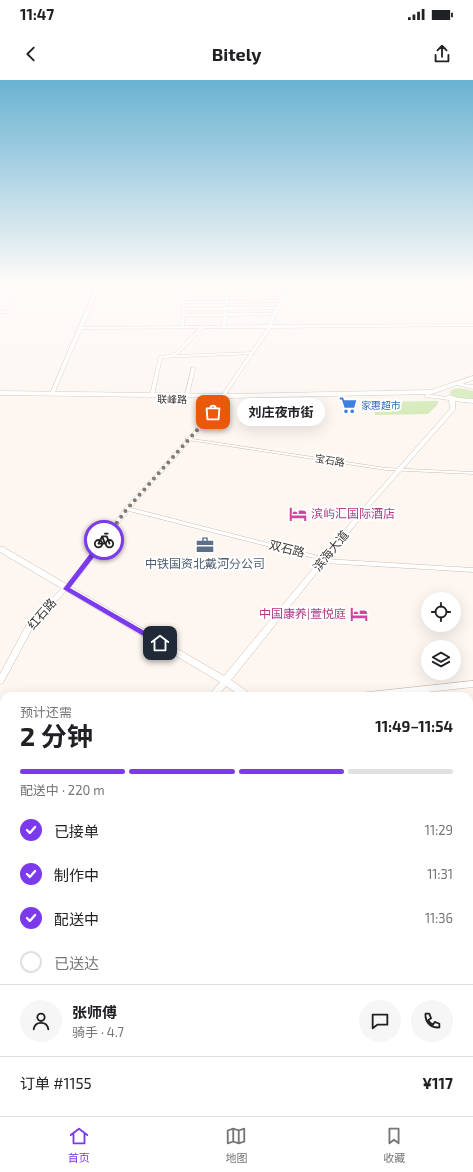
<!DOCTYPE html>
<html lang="zh">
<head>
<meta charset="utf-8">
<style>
  body { margin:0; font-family:"Exo 2","Noto Sans SC",sans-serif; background:#f6f6f6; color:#202124; height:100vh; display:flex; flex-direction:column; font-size:15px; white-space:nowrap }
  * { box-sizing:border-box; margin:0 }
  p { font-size:13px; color:#757577 }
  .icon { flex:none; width:22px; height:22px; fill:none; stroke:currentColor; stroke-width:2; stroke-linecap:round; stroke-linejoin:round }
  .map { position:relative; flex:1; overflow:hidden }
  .panel { position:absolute; left:0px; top:612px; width:473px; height:424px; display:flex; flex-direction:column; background:#fff; border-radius:12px 12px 0 0; box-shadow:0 4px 16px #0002 }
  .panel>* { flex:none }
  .fabs { position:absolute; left:421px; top:512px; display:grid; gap:8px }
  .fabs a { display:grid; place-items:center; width:40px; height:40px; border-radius:50%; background:#fff; box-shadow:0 4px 16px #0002; font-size:20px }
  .pin { position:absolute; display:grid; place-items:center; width:34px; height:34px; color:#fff; margin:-17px; border-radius:8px; box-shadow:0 2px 6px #0006 }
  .courier { position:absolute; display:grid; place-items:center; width:40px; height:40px; margin:-20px; border:3px solid #7c3aed; border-radius:50%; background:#fff; color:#222; box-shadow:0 1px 5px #0007 }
  .bubble { position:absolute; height:28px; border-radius:14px; background:#fff; box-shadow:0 4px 16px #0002; font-size:13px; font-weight:700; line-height:28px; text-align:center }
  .head em { font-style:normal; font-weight:700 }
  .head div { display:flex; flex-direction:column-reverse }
  .head { display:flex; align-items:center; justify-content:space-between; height:68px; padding:0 20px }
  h1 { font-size:26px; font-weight:700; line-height:30px }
  .bar { display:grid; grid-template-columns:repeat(4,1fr); gap:6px 4px; align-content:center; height:48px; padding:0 20px }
  .bar i { height:5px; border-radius:3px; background:#e0e0e0 }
  .bar .selected { background:#7c3aed }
  .bar p { grid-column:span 4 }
  .line { display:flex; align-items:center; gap:10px; padding:0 20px; border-top:1px solid #e0e0e0 }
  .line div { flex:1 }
  .round { display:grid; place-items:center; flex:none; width:42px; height:42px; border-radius:21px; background:#f6f6f6 }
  ol { padding:0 20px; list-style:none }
  li { display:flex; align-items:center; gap:12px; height:44px }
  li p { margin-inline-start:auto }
  li .icon { padding:4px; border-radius:50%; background:#7c3aed; color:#fff; stroke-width:4 }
  li:last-child { color:#757577 }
  li i { width:22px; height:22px; border:2px solid #e0e0e0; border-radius:50% }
  .status { display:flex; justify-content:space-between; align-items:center; height:28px; padding:0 20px; background:#fff; direction:ltr }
  .status svg { height:11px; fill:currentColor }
  header { display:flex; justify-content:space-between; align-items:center; height:52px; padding:0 20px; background:#fff; font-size:18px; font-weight:700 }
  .tabs { display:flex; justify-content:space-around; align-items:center; height:56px; border-top:1px solid #e0e0e0; background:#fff; font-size:11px; color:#757577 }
  .tabs a { display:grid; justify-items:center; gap:2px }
  .tabs .selected { color:#7c3aed }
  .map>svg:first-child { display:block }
  .green { fill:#d1e9b4 }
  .sand { fill:#f8eec8 }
  .water { fill:#4cb0b1; stroke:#488c8b }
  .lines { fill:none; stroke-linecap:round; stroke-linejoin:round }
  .minor-casing { stroke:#cdbdb0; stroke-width:1 }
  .tertiary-casing { stroke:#cdbdb0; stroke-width:1 }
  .secondary-casing { stroke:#cdbdb0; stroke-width:1 }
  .minor { fill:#fff; fill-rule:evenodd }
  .tertiary { fill:#fff; fill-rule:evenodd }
  .secondary { fill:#fff; fill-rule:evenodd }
  .route { fill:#7c3aed }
  .done { stroke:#817a75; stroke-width:4; stroke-dasharray:0 7.2 }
  .labels { text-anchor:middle; stroke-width:4; stroke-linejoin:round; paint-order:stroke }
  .far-street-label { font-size:10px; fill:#3e3732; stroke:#fff }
  .far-shop-label { font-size:10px; fill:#366cbe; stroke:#fff; text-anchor:start }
  .hotel-label { font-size:12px; fill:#b23c85; stroke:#fff; text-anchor:start }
  .street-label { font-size:12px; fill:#3e3732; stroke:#fff }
  .service-label { font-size:12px; fill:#4e5e75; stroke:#fff }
</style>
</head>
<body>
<div class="status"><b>11:47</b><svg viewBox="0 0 49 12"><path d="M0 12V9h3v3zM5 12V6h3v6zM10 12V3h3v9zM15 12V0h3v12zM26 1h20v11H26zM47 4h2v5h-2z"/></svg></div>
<header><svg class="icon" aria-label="back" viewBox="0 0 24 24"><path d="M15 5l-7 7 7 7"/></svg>Bitely<svg class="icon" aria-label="share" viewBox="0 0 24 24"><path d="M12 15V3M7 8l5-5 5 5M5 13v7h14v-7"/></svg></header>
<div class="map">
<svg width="473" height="1036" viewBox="0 0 473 1036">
  <rect width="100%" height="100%" fill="#fdf6f1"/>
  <g class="green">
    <path d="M 459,308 L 473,311 L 473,319 L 466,320 L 451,315 L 450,312 L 453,309 Z"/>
    <path d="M 435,321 L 438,321 L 438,324 L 428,334 L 375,335 L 371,322 Z"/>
  </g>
  <g class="sand">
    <path d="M 469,943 L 473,943 L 473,995 L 469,996 Z"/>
    <path d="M 4,974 L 4,1032 L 273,1032 L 260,1036 L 0,1036 L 0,975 Z"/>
  </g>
  <path class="water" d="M 473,995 L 473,1036 L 260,1036 L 273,1032 L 469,1032 L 469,996 Z"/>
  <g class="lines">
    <g class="minor-casing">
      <g id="minor">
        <path d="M 21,203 L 25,203 L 11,230 L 8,233 L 0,233 L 0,231 L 6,231 L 9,229 Z"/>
        <path d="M 228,203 L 289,203 L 291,204 L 289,205 L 229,205 L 228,221 L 280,220 L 282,221 L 280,222 L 228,223 L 227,227 L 278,227 L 280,228 L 278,229 L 227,230 L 227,233 L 275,233 L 277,234 L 276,235 L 227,236 L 226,246 L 224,247 L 222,246 L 223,236 L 185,236 L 184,247 L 181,248 L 183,206 L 173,206 L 171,205 L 172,204 ZM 187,206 L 226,206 L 225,221 L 186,221 ZM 185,223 L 225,223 L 224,228 L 185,228 ZM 185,230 L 224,230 L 223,234 L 185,234 Z"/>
        <path d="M 202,245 L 205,246 L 178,274 L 175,275 L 253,272 L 255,273 L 253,274 L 162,278 L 154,315 L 151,316 L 150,315 L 159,276 L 170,275 L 171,274 L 176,272 Z"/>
        <path d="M 192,287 L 195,288 L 189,315 L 187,316 L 185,315 Z"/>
        <path d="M 186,358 L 386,388 L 473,392 L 473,394 L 386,390 L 188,360 L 186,360 Z"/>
        <path d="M 127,427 L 318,476 L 325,479 L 473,488 L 473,492 L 324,483 L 314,478 L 125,430 L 124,429 Z"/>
        <path d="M 469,848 L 473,849 L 473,857 L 469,856 Z"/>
      </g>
    </g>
    <g class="tertiary-casing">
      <path id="tertiary" d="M 97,203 L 101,203 L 83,247 L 268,245 L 287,203 L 291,203 L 272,245 L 473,244 L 473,246 L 271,248 L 227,313 L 224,323 L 129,430 L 79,497 L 34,545 L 4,601 L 3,603 L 0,604 L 0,594 L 28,542 L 75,495 L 125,428 L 220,322 L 223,313 L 267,248 L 82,249 L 54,314 L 50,315 L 50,314 Z"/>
    </g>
    <g class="secondary-casing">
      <g id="secondary">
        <path d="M 473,296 L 473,300 L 462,304 L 473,305 L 473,309 L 457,305 L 432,314 L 229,318 L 0,315 L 0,311 L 229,314 L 431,310 Z"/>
        <path d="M 427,314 L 446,317 L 449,315 L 458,318 L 473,319 L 473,323 L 455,321 L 455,330 L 372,424 L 231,600 L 251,614 L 253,616 L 241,616 L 226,606 L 218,616 L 208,616 L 220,602 L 0,472 L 0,467 L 3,467 L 224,596 L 368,422 L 450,329 L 449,320 L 425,317 L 425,315 Z"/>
        <path d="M 473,601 L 473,607 L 391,616 L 355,616 L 357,614 L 360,613 Z"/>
        <rect x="0" y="707" width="4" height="8"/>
        <path d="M 473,876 L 473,888 L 469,889 L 469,877 Z"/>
        <path d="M 4,941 L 4,955 L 0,956 L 0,942 Z"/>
      </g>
    </g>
    <use href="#minor" class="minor"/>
    <use href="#tertiary" class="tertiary"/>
    <use href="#secondary" class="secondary"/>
  </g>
  <linearGradient id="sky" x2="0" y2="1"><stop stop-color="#69b2d2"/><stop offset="0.58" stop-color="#fefbf9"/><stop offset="1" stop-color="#fefbf9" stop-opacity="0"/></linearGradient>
  <rect width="473" height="348" fill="url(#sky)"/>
  <path class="route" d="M 102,458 L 107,460 L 70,508 L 162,561 L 162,564 L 157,564 L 63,509 Z"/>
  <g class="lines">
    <path class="done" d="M 104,460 L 127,429 L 213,332"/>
  </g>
  <defs>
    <g id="supermarket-bare" transform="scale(1.38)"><path d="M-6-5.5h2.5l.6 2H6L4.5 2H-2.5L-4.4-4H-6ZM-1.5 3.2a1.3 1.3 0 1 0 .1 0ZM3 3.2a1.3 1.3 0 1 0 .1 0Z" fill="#3f7fe0" stroke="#fff" stroke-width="2.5" paint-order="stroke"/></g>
    <g id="hotel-bare" transform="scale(1.38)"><path d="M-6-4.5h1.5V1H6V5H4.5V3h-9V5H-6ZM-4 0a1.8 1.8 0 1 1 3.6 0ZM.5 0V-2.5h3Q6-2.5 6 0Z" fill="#d1479c" stroke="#fff" stroke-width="2.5" paint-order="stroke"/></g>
    <g id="office-bare" transform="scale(1.38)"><path d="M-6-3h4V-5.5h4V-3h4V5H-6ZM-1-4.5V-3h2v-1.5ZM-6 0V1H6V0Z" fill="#5c6f8a" stroke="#fff" stroke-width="2.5" paint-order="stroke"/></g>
  </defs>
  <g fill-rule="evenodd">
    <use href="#supermarket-bare" x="348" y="325"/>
    <use href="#hotel-bare" x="298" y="434"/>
    <use href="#office-bare" x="205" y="465"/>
    <use href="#hotel-bare" x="359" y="534"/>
  </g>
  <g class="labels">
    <g class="far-street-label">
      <text transform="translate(172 319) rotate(1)" y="4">联峰路</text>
      <text transform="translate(330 380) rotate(9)" y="4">宝石路</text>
    </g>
    <g class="far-shop-label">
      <text x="361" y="329">家惠超市</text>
    </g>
    <g class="hotel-label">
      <text x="311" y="438">滨屿汇国际酒店</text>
      <text x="346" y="538" text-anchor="end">中国康养|萱悦庭</text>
    </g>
    <g class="street-label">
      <text transform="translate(287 469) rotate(14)" y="4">双石路</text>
      <text transform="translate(331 471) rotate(-51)" y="4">滨海大道</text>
      <text transform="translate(42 534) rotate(-49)" y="4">红石路</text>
    </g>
    <g class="service-label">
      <text x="205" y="488">中铁国资北戴河分公司</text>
    </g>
  </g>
</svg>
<div class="fabs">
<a><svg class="icon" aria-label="locate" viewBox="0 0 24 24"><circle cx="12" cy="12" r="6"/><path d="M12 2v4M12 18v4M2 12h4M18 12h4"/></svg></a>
<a><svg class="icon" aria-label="layers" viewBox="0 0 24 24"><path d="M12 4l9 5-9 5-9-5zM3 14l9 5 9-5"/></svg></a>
</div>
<div class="pin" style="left:213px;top:332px;background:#ea580c"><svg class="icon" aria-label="bag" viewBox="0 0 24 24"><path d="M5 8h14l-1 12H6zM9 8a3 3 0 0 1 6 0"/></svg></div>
<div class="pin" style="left:160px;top:563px;background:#1f2937"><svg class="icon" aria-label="home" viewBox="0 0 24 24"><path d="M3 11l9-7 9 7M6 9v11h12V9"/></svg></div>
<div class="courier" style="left:104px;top:460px"><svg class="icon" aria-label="bike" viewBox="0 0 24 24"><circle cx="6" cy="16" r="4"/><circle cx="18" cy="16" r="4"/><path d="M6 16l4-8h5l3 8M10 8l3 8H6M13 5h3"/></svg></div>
<div class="bubble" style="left:237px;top:318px;width:88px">刘庄夜市街</div>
<section class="panel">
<div class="head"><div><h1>2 分钟</h1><p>预计还需</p></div><em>11:49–11:54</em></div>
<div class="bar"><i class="selected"></i><i class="selected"></i><i class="selected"></i><i></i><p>配送中 · 220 m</p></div>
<ol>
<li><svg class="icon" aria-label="check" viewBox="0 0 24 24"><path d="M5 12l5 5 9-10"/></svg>已接单<p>11:29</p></li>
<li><svg class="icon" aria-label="check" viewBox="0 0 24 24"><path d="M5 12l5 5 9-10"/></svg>制作中<p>11:31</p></li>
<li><svg class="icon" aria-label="check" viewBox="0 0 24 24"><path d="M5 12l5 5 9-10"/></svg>配送中<p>11:36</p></li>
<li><i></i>已送达</li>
</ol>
<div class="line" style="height:72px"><a class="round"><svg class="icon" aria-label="person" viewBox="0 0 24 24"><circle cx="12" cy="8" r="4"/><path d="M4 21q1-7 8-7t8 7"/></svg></a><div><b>张师傅</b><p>骑手 · 4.7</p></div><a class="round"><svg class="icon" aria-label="chat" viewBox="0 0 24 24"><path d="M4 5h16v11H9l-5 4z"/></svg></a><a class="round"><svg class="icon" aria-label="phone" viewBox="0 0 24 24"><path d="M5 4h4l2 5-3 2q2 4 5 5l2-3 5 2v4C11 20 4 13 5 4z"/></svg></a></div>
<div class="line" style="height:52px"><div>订单 #1155</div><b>¥117</b></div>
</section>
</div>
<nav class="tabs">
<a class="selected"><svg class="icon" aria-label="home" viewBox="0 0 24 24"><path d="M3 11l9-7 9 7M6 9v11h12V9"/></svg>首页</a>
<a><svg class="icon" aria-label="map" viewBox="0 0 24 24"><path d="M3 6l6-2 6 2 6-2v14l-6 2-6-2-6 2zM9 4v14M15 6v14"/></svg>地图</a>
<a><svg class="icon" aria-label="saved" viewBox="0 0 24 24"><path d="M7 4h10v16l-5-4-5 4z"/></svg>收藏</a>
</nav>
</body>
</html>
